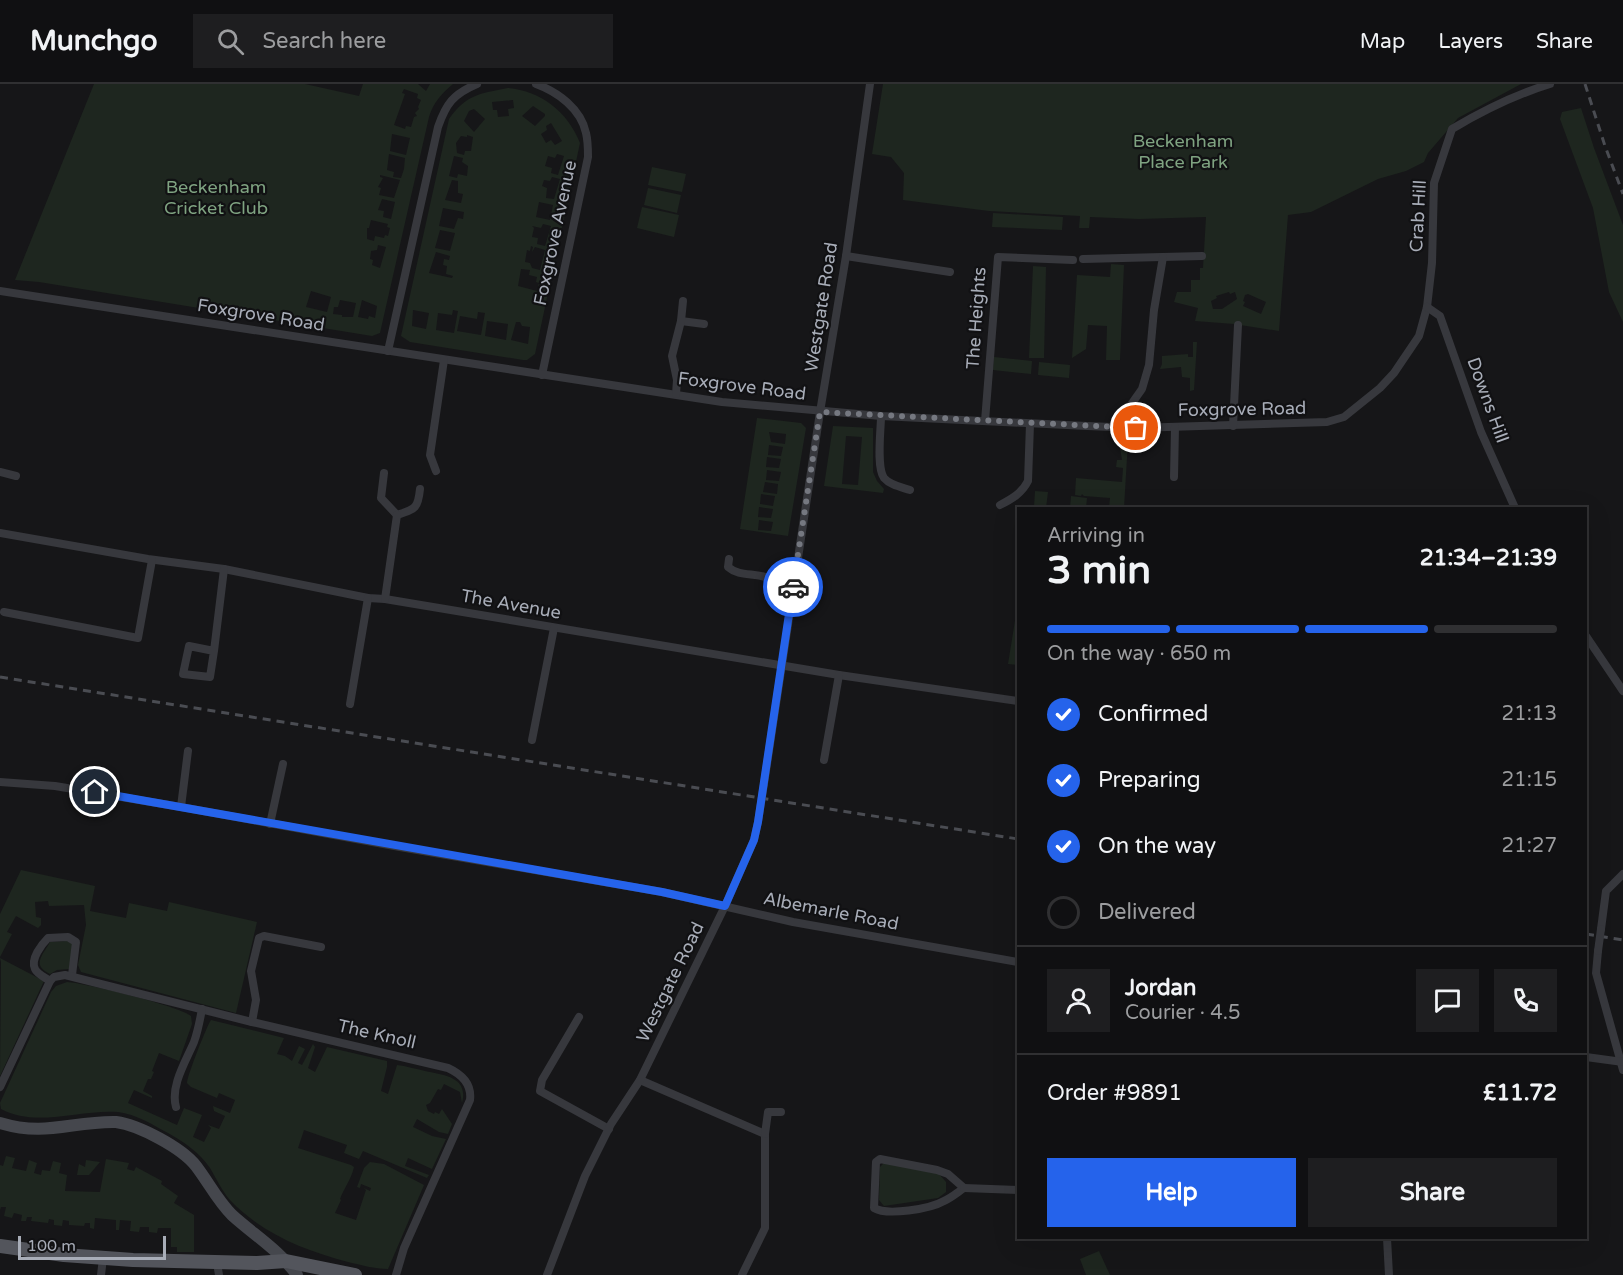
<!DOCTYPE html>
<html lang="en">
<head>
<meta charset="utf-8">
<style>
  body { margin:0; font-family:"Varela Round",sans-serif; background:#1e1e20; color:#f1f3f6; height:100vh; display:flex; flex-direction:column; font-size:22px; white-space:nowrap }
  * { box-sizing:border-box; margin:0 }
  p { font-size:20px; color:#9c9d9f }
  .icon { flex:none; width:33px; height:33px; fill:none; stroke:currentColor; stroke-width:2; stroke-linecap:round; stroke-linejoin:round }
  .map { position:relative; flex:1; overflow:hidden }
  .panel { position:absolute; left:1017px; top:423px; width:570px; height:732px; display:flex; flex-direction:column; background:#101012; border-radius:0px; box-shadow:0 6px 24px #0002,0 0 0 2px #303032 }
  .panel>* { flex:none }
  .scale { position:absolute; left:18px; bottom:15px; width:148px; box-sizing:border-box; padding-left:6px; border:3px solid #a8adb8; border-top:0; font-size:16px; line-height:21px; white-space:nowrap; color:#a8adb8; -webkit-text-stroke:4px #111113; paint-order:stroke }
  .pin { position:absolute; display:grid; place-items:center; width:51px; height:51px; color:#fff; margin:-26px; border:3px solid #fff; border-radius:50%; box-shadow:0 2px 6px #0007 }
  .courier { position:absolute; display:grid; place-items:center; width:60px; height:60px; margin:-30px; border:4px solid #2563eb; border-radius:50%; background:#fff; color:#222; box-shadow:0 2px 8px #0007 }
  .head em { font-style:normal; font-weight:800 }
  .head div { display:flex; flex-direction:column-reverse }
  .head { display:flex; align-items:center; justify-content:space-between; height:102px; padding:0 30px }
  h1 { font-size:39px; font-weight:800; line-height:45px }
  .bar { display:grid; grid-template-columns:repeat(4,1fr); gap:9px 6px; align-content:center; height:72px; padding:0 30px }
  .bar i { height:8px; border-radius:4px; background:#303032 }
  .bar .on { background:#2563eb }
  .bar p { grid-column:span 4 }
  .line { display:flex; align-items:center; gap:15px; padding:0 30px; border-top:2px solid #303032 }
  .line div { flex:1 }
  .round { display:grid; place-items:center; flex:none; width:63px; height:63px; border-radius:0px; background:#1e1e20 }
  ol { padding:0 30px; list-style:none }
  li { display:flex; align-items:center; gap:18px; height:66px }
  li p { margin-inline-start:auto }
  li .icon { padding:6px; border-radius:50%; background:#2563eb; color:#fff; stroke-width:4 }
  li:last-child { color:#9c9d9f }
  li i { width:33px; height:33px; border:3px solid #303032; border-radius:50% }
  .cta { display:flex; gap:12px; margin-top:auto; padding:12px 30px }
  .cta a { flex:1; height:69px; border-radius:0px; background:#2563eb; color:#fff; font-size:24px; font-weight:800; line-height:69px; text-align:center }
  .cta a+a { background:#1e1e20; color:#f1f3f6 }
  header { display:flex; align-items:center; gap:36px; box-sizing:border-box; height:84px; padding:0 30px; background:#101012; border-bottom:2px solid #303032 }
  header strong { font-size:28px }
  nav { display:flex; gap:33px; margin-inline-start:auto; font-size:21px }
  .search { width:420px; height:54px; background:#1e1e20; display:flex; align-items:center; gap:15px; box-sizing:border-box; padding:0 21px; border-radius:0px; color:#9c9d9f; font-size:22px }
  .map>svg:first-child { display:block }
  .green { fill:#1e261f; fill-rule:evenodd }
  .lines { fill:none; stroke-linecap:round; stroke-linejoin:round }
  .minor { stroke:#37383d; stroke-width:8 }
  .secondary { stroke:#45474d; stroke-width:12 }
  .primary { stroke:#53555c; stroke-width:14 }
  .rail { stroke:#4a4c52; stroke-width:3; stroke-dasharray:8 6; stroke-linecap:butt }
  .minor-bridge { stroke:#37383d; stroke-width:8 }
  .done { stroke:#757880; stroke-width:6; stroke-dasharray:0 10.8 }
  .route { stroke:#2563eb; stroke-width:8 }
  .labels { text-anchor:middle; stroke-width:4.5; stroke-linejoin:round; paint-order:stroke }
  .park-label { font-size:18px; fill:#7fa381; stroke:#111113 }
  .street-label { font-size:18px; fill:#a8adb8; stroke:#111113 }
</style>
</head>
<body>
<header>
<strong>Munchgo</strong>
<div class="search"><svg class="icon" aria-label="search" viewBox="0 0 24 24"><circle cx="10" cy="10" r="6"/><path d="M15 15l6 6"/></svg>Search here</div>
<nav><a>Map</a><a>Layers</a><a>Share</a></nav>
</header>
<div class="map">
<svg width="1623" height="1191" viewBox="0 0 1623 1191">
  <rect width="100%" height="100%" fill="#161618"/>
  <g class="green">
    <path d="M 94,0 L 305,0 L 359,12 L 363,0 L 418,0 L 426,7 L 430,0 L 453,0 C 442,9 433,19 429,33 L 380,249 L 372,252 L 39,198 L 15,196 ZM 404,5 L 418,10 L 417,14 L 421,16 L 418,23 L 419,25 L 415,29 L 417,32 L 414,33 L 411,43 L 406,42 L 405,45 L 394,41 L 405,10 L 402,9 ZM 392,50 L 410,54 L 406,71 L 390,67 ZM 389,70 L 405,74 L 404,85 L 401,94 L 393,93 L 394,88 L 387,86 ZM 380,91 L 400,96 L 394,114 L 379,111 L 381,104 L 378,103 L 383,94 L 380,93 ZM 382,115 L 395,118 L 391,135 L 383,133 L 384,127 L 378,126 ZM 371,136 L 388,140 L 387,143 L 390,144 L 388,152 L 385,151 L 384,154 L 375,152 L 374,157 L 367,155 L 367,144 L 369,144 ZM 378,161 L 386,163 L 380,184 L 372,181 L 373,176 L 370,175 L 371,167 L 377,166 ZM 311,207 L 331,213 L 327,228 L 306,223 ZM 340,216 L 356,219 L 353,233 L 342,233 L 342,231 L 333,230 L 334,223 L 338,223 ZM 362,216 L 377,222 L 375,234 L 369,232 L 368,235 L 358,233 Z"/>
    <path d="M 883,0 L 1521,0 L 1458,34 L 1428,69 L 1424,78 L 1406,87 L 1378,95 L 1311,128 L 1288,131 L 1279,247 L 1234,240 L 1195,237 L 1198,224 L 1174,218 L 1177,208 L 1191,208 L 1191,196 L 1200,196 L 1200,184 L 1203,184 L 1206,133 L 1139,135 L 1090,133 L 1089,144 L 1079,144 L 1080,132 L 989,127 L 903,116 L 904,89 L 891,73 L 872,70 ZM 1229,208 L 1230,210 L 1235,208 L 1237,215 L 1222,225 L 1213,225 L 1211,217 L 1217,214 L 1216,212 ZM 1248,210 L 1266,218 L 1261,230 L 1243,222 L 1245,218 L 1243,217 L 1245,211 Z"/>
    <path d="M 508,4 C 541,7 568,28 580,59 L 535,270 L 527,276 L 523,276 L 410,258 L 401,252 L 449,35 C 467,10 479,10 508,4 ZM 513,16 L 514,24 L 508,25 L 509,32 L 498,33 L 497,26 L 493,26 L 492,18 ZM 533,22 L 545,30 L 545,32 L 535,42 L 522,32 ZM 474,25 L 485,35 L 474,48 L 464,37 L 469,27 ZM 551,39 L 562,57 L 555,61 L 551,56 L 546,59 L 541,50 L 547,46 L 546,42 ZM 467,51 L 473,53 L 471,67 L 465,67 L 464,71 L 457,69 L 456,59 L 461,52 L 467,53 ZM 557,70 L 564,72 L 558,91 L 551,89 L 552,84 L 545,82 L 548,72 L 555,74 ZM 454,72 L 463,74 L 462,78 L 468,82 L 467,92 L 458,90 L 457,94 L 449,92 ZM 552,93 L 560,95 L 554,115 L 546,114 L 547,104 L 542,102 L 544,96 L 550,97 ZM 452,96 L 458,97 L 458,109 L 463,110 L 461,119 L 445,116 ZM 539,118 L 553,121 L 550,136 L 536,133 ZM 443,124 L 464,128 L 463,135 L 458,134 L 454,145 L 439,142 ZM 543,140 L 551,142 L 545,162 L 537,160 L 538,154 L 532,153 L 534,144 L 532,142 L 541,144 ZM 440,146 L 455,149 L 450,167 L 435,164 ZM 531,162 L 533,163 L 532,168 L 535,163 L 545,166 L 540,186 L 532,184 L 530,179 L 525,178 L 527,166 L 530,167 ZM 436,168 L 450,172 L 449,176 L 444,175 L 443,181 L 447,182 L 446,190 L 453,192 L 452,194 L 429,189 ZM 521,185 L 530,186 L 529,191 L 537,193 L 536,198 L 539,199 L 537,207 L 518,202 ZM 413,226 L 429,229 L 426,245 L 412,242 ZM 453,226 L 458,227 L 454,249 L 436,246 L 438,229 L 452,231 ZM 478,228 L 485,229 L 481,251 L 457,247 L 460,232 L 477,235 ZM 487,237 L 508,240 L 506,256 L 485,252 ZM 516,238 L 520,238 L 522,242 L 530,243 L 528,260 L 511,256 Z"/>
    <path d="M 1581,24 L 1594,64 L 1623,141 L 1623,238 L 1609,208 L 1593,124 L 1560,35 L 1562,28 Z"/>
    <path d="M 652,83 L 686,90 L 682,108 L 648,101 Z"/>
    <path d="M 648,104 L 681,111 L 677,129 L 644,121 Z"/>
    <path d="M 642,123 L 679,131 L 674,153 L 637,144 Z"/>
    <path d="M 993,129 L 1063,133 L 1062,146 L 992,143 Z"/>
    <path d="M 1111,180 L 1124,181 L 1120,276 L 1106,276 L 1107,242 L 1088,241 L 1086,265 L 1072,274 L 1077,191 L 1110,193 Z"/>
    <path d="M 1033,182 L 1046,183 L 1044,274 L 1029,274 Z"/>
    <path d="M 1193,258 L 1197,258 L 1194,306 L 1190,307 L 1190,294 L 1182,293 L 1181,283 L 1160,285 L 1162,280 L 1162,272 L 1188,270 L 1188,273 L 1193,273 Z"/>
    <path d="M 994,273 L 1032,277 L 1031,290 L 993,286 Z"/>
    <path d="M 1039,278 L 1070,281 L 1069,294 L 1038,291 Z"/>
    <path d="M 757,334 L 801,339 L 806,344 L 788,452 L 740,445 ZM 769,348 L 786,350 L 785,360 L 771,358 ZM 769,361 L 783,363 L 781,372 L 768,371 ZM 767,373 L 781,375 L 779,384 L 766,383 ZM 767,386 L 781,388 L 779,397 L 766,396 ZM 765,398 L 778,400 L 777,410 L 763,408 ZM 761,410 L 775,412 L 773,422 L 760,420 ZM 759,423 L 773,425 L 771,434 L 758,433 ZM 759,436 L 773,438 L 771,447 L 758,446 Z"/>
    <path d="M 833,342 L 873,344 L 873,388 L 877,397 L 884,405 L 883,409 L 824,402 ZM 846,352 L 862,353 L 858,401 L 842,400 Z"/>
    <path d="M 1119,357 L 1128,357 L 1124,424 L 1109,424 L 1110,414 L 1084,412 L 1082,410 L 1081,412 L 1075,411 L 1076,394 L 1122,398 L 1123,384 L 1116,383 L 1117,376 L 1122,376 Z"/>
    <path d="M 1035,407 L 1048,408 L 1046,424 L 1034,423 Z"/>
    <path d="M 1071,412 L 1087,414 L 1086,424 L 1070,424 Z"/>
    <path d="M 1018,518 L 1018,581 L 1008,580 Z"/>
    <path d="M 21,786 L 95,802 L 90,827 L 126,834 L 129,819 L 167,827 L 169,818 L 257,838 L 236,929 L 81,888 L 78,881 L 86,841 L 84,821 L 49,822 L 48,817 L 35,818 L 36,833 L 41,834 L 41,841 L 38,844 L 16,832 L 7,848 L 12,850 L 0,873 L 0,830 Z"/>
    <path d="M 69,857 L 73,861 L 69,885 L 57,886 L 50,890 C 31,881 43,871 50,858 Z"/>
    <path d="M 0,874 L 44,897 L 0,992 L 1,878 Z"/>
    <path d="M 67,898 C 85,899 179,922 191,932 L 192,940 L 179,977 L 159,969 L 152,987 L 154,988 L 151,995 L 148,995 L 143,1007 L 152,1012 L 152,1014 L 134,1006 L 128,1019 L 177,1041 L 184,1024 L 202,1031 L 193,1053 L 204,1058 L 211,1044 L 208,1041 L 219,1045 L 225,1032 L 214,1027 L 213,1022 L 230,1029 L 235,1016 L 219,1009 L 217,1014 L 191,1003 L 187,999 C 187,992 208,939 211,936 L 284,954 L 277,970 L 285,972 L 292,977 L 299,962 L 305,965 L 298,979 L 302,981 L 313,960 L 315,963 L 308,984 L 315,988 L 327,963 L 387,977 L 387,983 L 381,1007 L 388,1010 L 397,981 C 406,982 416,985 425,987 C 444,991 469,993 462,1019 L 460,1008 L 444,1000 L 441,1006 L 438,1005 L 430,1019 L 426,1021 L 428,1027 L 434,1030 L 435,1028 L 439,1030 L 442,1025 L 452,1040 L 448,1050 L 439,1048 L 417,1035 L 413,1043 L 432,1052 L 446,1055 L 432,1085 L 408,1074 L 405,1082 L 429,1091 L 427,1094 L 363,1067 L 359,1075 L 344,1069 L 347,1061 L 304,1046 L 298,1064 L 351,1081 L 354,1083 C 351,1096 344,1104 340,1115 L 341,1116 L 335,1129 L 356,1136 L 366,1106 L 364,1104 L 370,1107 L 371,1104 L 361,1100 L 360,1104 L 357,1103 L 364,1084 L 370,1078 L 384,1080 L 424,1101 L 388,1185 C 375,1185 361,1181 348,1178 C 303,1166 261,1149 229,1115 C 221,1105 216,1094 210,1084 C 199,1068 184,1058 168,1049 C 153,1041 136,1030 118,1028 C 81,1025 36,1044 1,1025 L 0,1019 L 51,908 L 56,902 Z"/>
    <path d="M 6,1072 L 15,1074 L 12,1084 L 26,1087 L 29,1076 L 37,1079 L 34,1089 L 41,1091 L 42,1086 L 50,1087 L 53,1077 L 61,1079 L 59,1089 L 67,1091 L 65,1107 L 100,1108 L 106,1075 L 129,1079 L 127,1085 L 134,1087 L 136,1083 L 162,1097 L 161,1100 L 178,1112 L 174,1119 L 194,1131 L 194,1168 L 177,1168 L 177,1163 L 171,1163 L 171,1144 L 158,1144 L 157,1149 L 149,1148 L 149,1143 L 140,1143 L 139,1148 L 130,1147 L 131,1137 L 120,1136 L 119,1146 L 116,1146 L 116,1136 L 95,1134 L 94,1145 L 90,1144 L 90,1139 L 85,1139 L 84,1142 L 69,1141 L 69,1137 L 63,1136 L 62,1142 L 54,1141 L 54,1136 L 49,1135 L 48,1139 L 31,1137 L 32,1133 L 27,1133 L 26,1137 L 21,1137 L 22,1131 L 14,1129 L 12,1134 L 4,1132 L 6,1123 L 1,1123 L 0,1126 L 0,1081 L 3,1082 Z"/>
    <path d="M 86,1076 L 100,1078 L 89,1091 L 77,1091 L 79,1080 L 85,1083 Z"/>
    <path d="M 884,1079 L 939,1090 L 946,1098 L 946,1108 L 938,1114 L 884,1122 L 879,1116 L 880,1083 Z"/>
    <path d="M 1099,1167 L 1110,1191 L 1086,1191 L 1080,1175 Z"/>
  </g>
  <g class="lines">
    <g class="minor">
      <path d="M 536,0 C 558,8 581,25 586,49 C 588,57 588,65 588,73 L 542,291"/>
      <path d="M 846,172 L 950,188"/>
      <path d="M 1083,175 L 1202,172"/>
      <path d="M 0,207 L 722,318 L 881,332 L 1087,342 L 1136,344 L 1327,338 L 1344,333 L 1380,304 L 1394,289 L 1419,252 L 1427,223 L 1432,179 L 1434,99 L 1452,45 C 1484,26 1514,11 1550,0"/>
      <path d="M 1427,223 L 1440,232 L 1481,348 L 1515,424"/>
      <path d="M 681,237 L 704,240"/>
      <path d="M 388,267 L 438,43 C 446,20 453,10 477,0"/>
      <path d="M 676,310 L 677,296 L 672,272 L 681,237 L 683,217"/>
      <path d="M 881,332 C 881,346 876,383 884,394 C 890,401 901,403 910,406"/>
      <path d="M 985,337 L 998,173 L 1073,176"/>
      <path d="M 1233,342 L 1238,241"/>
      <path d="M 1129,343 L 1130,322 L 1142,305 L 1149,281 L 1154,226 L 1163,173"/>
      <path d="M 436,387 L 430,371 L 444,276"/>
      <path d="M 0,388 L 16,392"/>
      <path d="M 384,389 L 381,414 L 397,431"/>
      <path d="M 1174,393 L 1175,343"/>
      <path d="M 1000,421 C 1012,415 1022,409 1028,397 L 1030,340"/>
      <path d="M 397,431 C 415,425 418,425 420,405"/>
      <path d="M 0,449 L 148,475 L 224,485 L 368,514 L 385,515 L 839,591 L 1018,617"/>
      <path d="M 729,475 L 728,483 C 738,492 753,489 765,493 C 775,495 783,499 793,500"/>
      <path d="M 385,515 L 397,431"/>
      <path d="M 4,528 L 138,554 L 152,476"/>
      <path d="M 1586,552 L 1623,607"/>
      <path d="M 214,567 L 210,593 L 183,590 L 189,562 L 214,567 L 224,485"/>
      <path d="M 350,620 L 368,514"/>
      <path d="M 532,656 L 554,544"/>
      <path d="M 824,676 L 839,591"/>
      <path d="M 0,698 L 55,702 L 181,723 L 400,763 L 662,808 L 793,838 L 1018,878"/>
      <path d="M 764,700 L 820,328 L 846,172 L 870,0"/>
      <path d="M 181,723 L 188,667"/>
      <path d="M 270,740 L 283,680"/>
      <path d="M 1601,845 L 1606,807 L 1623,790"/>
      <path d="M 1598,867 L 1596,889 L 1623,986"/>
      <path d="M 50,897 C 46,894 37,890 35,885 C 30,875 42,860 48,854 L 68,853 L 76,858 L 72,891"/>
      <path d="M 579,933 L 542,996 L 540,1007 L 609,1045"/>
      <path d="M 252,938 L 256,916 L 251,887 L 259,854 L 264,852 L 321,863"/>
      <path d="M 1586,973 L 1623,978"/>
      <path d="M 640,996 L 765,1050 L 765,1144 L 742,1191"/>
      <path d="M 0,1003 L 50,897 L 54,893 L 65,891 L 252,938 L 448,984 C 461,990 472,1000 470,1016 L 404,1164 L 396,1191"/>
      <path d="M 176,1023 C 170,1002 186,977 194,958 C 198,947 200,936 202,925"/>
      <path d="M 765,1050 L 768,1028 L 781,1028"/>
      <path d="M 880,1075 L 937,1086 L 948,1090 L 964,1104 C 958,1108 951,1114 944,1117 C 930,1125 887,1132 874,1124 L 876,1078 Z"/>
      <path d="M 964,1104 L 1018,1106"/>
      <path d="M 1387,1154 L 1389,1191"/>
      <path d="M 217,1179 L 219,1191"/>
      <path d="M 101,1191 L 103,1174"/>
      <path d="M 547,1191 L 585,1092 L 611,1040 L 640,996 L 725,822 L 754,756 L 758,738"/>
    </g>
    <path class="secondary" d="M 0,1039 C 46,1053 72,1037 116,1038 C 139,1041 182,1064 196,1082 C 209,1099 217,1116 232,1131 C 254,1151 279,1166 297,1191"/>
    <path class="primary" d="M 0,1162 L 64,1171 L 133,1176 L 257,1179 L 286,1177 L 355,1191"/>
    <g class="rail">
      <path d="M 1585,0 L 1605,62 L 1623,110"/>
      <path d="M 0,593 L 1018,755"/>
      <path d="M 1586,850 L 1623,856"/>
    </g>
    <g class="minor-bridge">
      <path d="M 758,738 L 764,700"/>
      <path d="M 1598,867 L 1601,845"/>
    </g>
  </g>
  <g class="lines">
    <path class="done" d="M 793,503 L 820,328 L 1136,344"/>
    <path class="route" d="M 95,708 L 662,808 L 725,822 L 754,756 L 758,738 L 793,503"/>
  </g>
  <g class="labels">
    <g class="park-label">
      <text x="1183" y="63">Beckenham<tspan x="1183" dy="21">Place Park</tspan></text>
      <text x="216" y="109">Beckenham<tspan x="216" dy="21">Cricket Club</tspan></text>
    </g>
    <g class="street-label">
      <text transform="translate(1418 132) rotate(-87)" y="6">Crab Hill</text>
      <text transform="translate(555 149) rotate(-78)" y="6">Foxgrove Avenue</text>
      <text transform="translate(821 223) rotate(-81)" y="6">Westgate Road</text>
      <text transform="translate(261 231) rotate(9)" y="6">Foxgrove Road</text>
      <text transform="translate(976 234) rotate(-86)" y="6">The Heights</text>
      <text transform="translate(742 302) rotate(7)" y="6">Foxgrove Road</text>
      <text transform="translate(1488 316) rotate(70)" y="6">Downs Hill</text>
      <text transform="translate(1242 325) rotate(-1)" y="6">Foxgrove Road</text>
      <text transform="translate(511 520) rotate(10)" y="6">The Avenue</text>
      <text transform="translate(831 827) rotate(11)" y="6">Albemarle Road</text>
      <text transform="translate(670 898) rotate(-64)" y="6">Westgate Road</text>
      <text transform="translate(377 950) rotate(13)" y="6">The Knoll</text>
    </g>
  </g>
</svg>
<div class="scale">100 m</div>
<div class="pin" style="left:1136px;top:344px;background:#ea580c"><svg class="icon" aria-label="bag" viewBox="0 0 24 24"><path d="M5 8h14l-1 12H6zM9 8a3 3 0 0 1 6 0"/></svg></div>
<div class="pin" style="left:95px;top:708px;background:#1f2937"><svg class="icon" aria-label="home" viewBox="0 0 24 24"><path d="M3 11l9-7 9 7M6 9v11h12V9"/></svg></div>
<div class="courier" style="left:793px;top:503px"><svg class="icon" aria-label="car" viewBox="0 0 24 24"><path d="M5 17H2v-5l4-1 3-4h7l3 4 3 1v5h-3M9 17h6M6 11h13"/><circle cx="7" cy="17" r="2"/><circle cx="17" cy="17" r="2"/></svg></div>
<section class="panel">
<div class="head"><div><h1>3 min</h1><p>Arriving in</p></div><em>21:34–21:39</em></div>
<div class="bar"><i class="on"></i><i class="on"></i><i class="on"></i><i></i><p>On the way · 650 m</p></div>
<ol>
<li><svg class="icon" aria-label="check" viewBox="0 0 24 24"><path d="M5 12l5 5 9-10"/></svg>Confirmed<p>21:13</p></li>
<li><svg class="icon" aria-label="check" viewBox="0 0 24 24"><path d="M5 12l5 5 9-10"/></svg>Preparing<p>21:15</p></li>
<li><svg class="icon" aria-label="check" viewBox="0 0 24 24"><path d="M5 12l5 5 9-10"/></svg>On the way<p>21:27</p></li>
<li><i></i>Delivered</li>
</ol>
<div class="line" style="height:108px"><a class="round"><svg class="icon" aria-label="person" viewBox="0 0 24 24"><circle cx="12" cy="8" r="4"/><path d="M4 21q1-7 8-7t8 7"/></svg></a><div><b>Jordan</b><p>Courier · 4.5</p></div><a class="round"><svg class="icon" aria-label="chat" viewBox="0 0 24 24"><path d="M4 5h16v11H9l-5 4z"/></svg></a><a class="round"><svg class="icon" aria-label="phone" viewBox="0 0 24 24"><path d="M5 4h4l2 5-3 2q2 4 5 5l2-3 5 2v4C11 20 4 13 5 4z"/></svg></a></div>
<div class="line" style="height:78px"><div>Order #9891</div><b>£11.72</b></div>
<div class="cta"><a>Help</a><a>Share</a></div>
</section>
</div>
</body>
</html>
